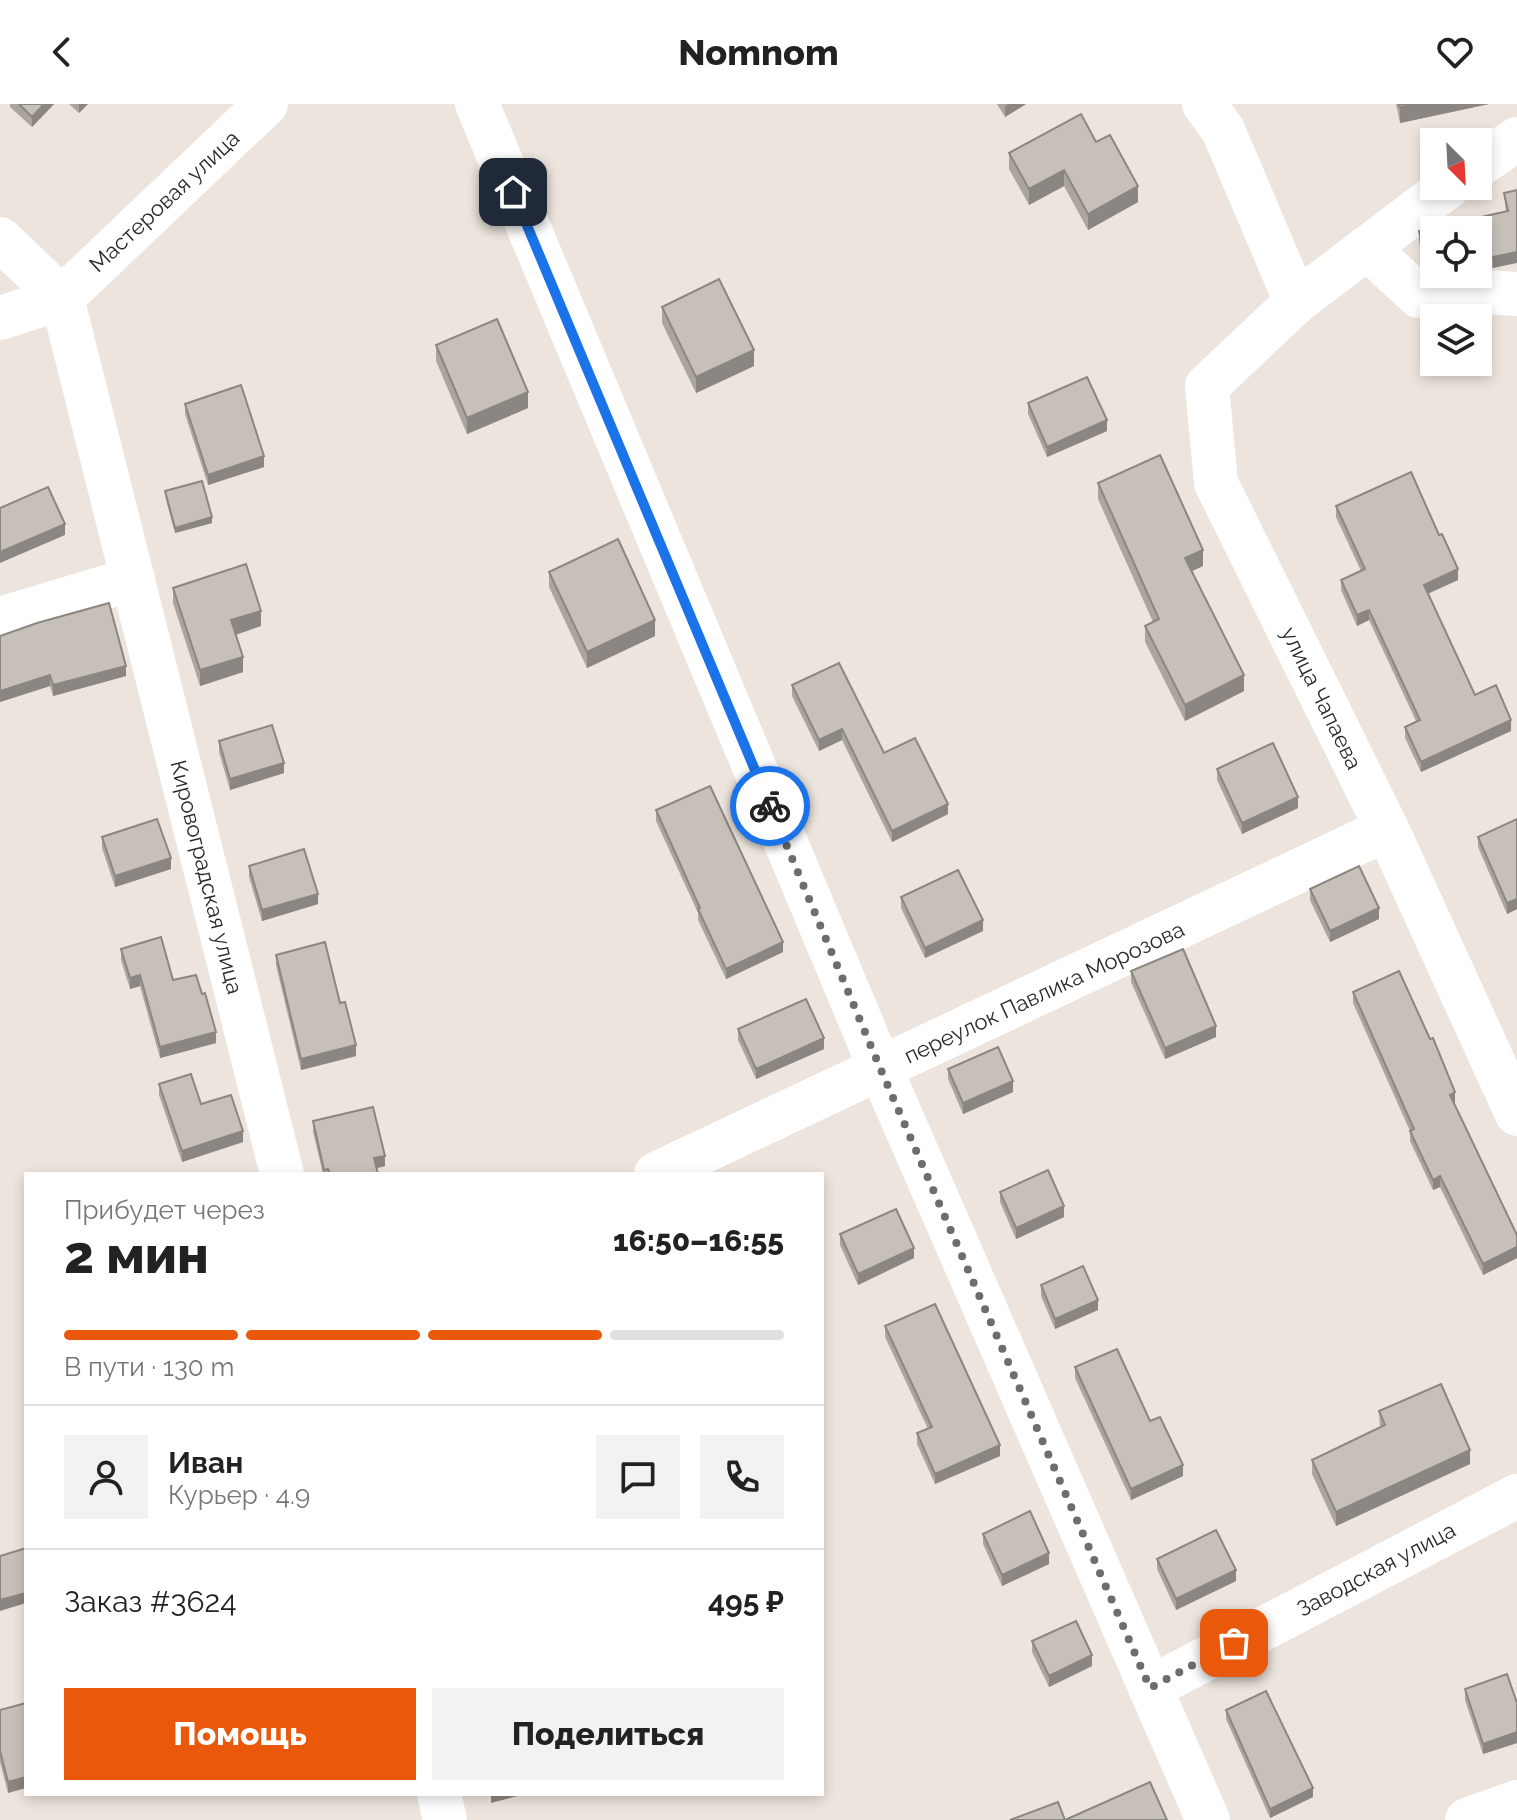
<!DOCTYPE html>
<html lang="ru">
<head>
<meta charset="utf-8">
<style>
  body { margin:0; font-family:Raleway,sans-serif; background:#f2f2f2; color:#222; height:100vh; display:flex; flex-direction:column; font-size:30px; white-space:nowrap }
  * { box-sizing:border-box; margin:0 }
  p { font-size:26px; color:#767676 }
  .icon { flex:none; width:44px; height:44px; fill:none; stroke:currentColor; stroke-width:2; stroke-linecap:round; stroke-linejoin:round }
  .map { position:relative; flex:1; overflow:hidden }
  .sheet { position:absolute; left:24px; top:1068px; width:800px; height:624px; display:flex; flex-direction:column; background:#fff; border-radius:0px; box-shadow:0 4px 12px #0003 }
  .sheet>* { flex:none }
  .needle { width:52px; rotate:156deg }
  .controls { position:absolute; left:1420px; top:24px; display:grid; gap:16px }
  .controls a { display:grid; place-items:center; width:72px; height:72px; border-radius:0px; background:#fff; box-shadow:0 4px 12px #0003; font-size:40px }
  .pin { position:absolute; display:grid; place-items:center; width:68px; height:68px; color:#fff; margin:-34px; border-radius:16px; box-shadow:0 4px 12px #0006 }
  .courier { position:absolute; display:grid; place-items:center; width:80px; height:80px; margin:-40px; border:6px solid #1a73e8; border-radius:50%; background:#fff; color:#222; box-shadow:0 2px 10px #0007 }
  .head em { font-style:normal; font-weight:800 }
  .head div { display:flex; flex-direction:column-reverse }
  .head { display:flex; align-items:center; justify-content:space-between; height:136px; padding:0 40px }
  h1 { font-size:52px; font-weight:800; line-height:60px }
  .bar { display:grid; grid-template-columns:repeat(4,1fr); gap:12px 8px; align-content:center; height:96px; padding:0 40px }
  .bar i { height:10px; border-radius:6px; background:#e0e0e0 }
  .bar .active { background:#ea580c }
  .bar p { grid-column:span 4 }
  .line { display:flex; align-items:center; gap:20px; padding:0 40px; border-top:2px solid #e0e0e0 }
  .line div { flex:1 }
  .round { display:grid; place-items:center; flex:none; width:84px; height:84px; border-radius:0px; background:#f2f2f2 }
  .cta { display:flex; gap:16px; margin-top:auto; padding:16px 40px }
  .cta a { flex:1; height:92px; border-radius:0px; background:#ea580c; color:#fff; font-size:32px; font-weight:800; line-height:92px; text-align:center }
  .cta a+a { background:#f2f2f2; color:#222 }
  header { display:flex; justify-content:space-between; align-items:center; height:104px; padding:0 40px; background:#fff; font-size:36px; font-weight:800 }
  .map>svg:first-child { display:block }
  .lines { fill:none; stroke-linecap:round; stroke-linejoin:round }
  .minor { stroke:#fff; stroke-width:44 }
  .wall { fill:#aaa59f }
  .shaded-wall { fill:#8b8682 }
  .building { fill:#c6c0b9; stroke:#8b8682; stroke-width:2 }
  .done { stroke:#6f6c69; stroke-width:8; stroke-dasharray:0 14.4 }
  .route { stroke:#1a73e8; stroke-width:10 }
  .labels { text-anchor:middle; stroke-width:7; stroke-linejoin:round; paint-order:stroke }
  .street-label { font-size:22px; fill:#2b2b2b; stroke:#fff }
</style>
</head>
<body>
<header><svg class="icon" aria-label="back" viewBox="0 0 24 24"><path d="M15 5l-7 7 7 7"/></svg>Nomnom<svg class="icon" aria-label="heart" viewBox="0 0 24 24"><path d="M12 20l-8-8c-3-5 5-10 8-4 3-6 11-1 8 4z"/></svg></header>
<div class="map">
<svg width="1517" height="1716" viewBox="0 0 1517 1716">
  <rect width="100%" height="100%" fill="#ede5dd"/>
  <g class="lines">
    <g class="minor">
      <path d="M 477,0 L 881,966 L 1208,1716"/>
      <path d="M 1204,0 L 1223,26 L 1296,198"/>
      <path d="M 1478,62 L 1517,35"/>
      <path d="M 1449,82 L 1296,198 L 1207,282 L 1216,379 L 1387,725 L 1517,1010"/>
      <path d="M 0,135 L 62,194 L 282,1070"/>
      <path d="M 1367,144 L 1419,192 L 1484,188 L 1517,190"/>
      <path d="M 0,214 L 62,194 L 266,0"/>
      <path d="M 0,515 L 133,475"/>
      <path d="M 656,1070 L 1387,725"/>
      <path d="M 1150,1584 L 1517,1392"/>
      <path d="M 439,1690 L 445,1716"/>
      <path d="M 1467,1716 L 1517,1698"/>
    </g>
  </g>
  <g class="wall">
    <path d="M 10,0 L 54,0 L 32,23 L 10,3 Z"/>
    <path d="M 69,0 L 88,0 L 79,9 Z"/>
    <path d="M 997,0 L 1026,0 L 1005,13 Z"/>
    <path d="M 1396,0 L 1489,0 L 1400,19 Z"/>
    <path d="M 1096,38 L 1138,98 L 1088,126 L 1064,82 L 1029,101 L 1009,65 L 1009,49 Z"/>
    <path d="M 1517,86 L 1493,164 L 1478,164 L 1478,126 L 1434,126 L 1434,166 L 1428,166 L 1424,163 L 1419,138 L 1419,127 L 1506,108 L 1504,89 Z"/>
    <path d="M 662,203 L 754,262 L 696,289 L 662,219 Z"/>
    <path d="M 436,241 L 528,304 L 467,330 L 436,257 Z"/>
    <path d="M 1028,299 L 1107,327 L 1047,353 L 1028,310 Z"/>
    <path d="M 185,300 L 264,363 L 208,381 L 185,310 Z"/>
    <path d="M 1098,379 L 1203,462 L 1192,467 L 1244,587 L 1185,617 L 1145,538 L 1145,522 L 1153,518 L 1098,395 Z"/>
    <path d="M 165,387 L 212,419 L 175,429 L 165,392 Z"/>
    <path d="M 1336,402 L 1458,476 L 1428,490 L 1475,591 L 1511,627 L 1421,668 L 1405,634 L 1405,623 L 1416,617 L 1369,516 L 1357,522 L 1341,486 L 1341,476 L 1361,467 L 1336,413 Z"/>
    <path d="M 549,468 L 655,532 L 587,564 L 549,483 Z"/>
    <path d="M 173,484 L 261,522 L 236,531 L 243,568 L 200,582 L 173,499 Z"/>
    <path d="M 0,532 L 126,572 L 53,592 L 50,582 L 0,598 Z"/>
    <path d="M 792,581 L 948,710 L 892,738 L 842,636 L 819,647 L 792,592 Z"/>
    <path d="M 219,637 L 284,669 L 230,686 L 219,648 Z"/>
    <path d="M 1217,665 L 1298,704 L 1242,730 L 1217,676 Z"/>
    <path d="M 656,706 L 783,848 L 726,875 L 698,816 L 698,809 L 656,717 Z"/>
    <path d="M 1517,715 L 1517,805 L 1507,810 L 1478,743 L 1478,733 Z"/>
    <path d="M 102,733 L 171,765 L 115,783 L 102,744 Z"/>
    <path d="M 249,762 L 318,800 L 262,817 L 249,773 Z"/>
    <path d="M 1310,785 L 1379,815 L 1330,838 L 1310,796 Z"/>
    <path d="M 901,793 L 983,827 L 925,854 L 901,804 Z"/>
    <path d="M 121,845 L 173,876 L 216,939 L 160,954 L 140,882 L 130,885 L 121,856 Z"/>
    <path d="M 276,851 L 340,899 L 356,952 L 301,966 L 276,861 Z"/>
    <path d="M 1131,867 L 1216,933 L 1165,955 L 1131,878 Z"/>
    <path d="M 1353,888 L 1455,999 L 1454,1000 L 1517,1131 L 1517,1154 L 1483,1171 L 1440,1083 L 1433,1086 L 1410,1037 L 1410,1027 L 1353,899 Z"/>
    <path d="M 738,925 L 824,945 L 756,975 L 738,936 Z"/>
    <path d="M 948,965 L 1013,988 L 963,1010 L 948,975 Z"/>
    <path d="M 159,980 L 201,1000 L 243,1038 L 182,1058 L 159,991 Z"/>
    <path d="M 313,1017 L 385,1062 L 376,1064 L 378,1070 L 323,1070 L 313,1028 Z"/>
    <path d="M 1000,1088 L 1064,1113 L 1016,1135 L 1000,1098 Z"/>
    <path d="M 840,1130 L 914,1154 L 858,1181 L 840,1141 Z"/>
    <path d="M 1041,1181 L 1098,1206 L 1055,1225 L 1041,1192 Z"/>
    <path d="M 885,1222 L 1000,1352 L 935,1380 L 917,1340 L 917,1329 L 928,1325 L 885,1233 Z"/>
    <path d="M 1075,1263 L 1150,1317 L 1183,1372 L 1131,1396 L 1075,1274 Z"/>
    <path d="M 1379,1307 L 1470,1360 L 1336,1422 L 1312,1370 L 1312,1356 L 1380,1324 Z"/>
    <path d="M 983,1430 L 1049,1460 L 1002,1482 L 983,1440 Z"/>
    <path d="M 1157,1455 L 1236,1477 L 1176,1506 L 1157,1465 Z"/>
    <path d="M 1032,1537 L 1092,1562 L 1049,1583 L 1032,1548 Z"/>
    <path d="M 1465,1585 L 1517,1599 L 1517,1639 L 1483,1650 L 1465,1596 Z"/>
    <path d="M 26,1599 L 8,1689 L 0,1658 L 0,1606 Z"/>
    <path d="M 1226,1606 L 1313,1693 L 1270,1714 L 1226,1615 Z"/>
  </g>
  <g class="shaded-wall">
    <path d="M 44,0 L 54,0 L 32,23 L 32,13 Z"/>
    <path d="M 79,0 L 88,0 L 79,9 Z"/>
    <path d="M 1009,0 L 1026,0 L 1005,13 L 1005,2 Z"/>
    <path d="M 1415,0 L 1489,0 L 1400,19 L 1400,3 Z"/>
    <path d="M 1064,66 L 1064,82 L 1029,101 L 1029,85 Z"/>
    <path d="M 1138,82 L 1138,98 L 1088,126 L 1088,110 Z"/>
    <path d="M 1517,148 L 1517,159 L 1493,164 L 1493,153 Z"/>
    <path d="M 754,246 L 754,262 L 696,289 L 696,273 Z"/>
    <path d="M 528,288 L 528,304 L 467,330 L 467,314 Z"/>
    <path d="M 1107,316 L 1107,327 L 1047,353 L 1047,343 Z"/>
    <path d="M 264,352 L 264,363 L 208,381 L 208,371 Z"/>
    <path d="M 212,413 L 212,419 L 175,429 L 175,424 Z"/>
    <path d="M 65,420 L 65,431 L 0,459 L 0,448 Z"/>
    <path d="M 1203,446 L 1203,462 L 1185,470 L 1185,454 Z"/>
    <path d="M 1458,465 L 1458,476 L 1424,491 L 1424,481 Z"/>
    <path d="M 1369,506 L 1369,516 L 1357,522 L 1357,511 Z"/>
    <path d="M 261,507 L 261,522 L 231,532 L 231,516 Z"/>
    <path d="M 655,516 L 655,532 L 587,564 L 587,548 Z"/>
    <path d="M 243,553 L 243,568 L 200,582 L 200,566 Z"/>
    <path d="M 126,562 L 126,572 L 53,592 L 53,581 Z"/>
    <path d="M 50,571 L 50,582 L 0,598 L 0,587 Z"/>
    <path d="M 1244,571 L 1244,587 L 1185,617 L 1185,601 Z"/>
    <path d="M 1511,616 L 1511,627 L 1421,668 L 1421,658 Z"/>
    <path d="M 842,625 L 842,636 L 819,647 L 819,636 Z"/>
    <path d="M 284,659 L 284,669 L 230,686 L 230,675 Z"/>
    <path d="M 1298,693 L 1298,704 L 1242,730 L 1242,719 Z"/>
    <path d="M 948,700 L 948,710 L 892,738 L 892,727 Z"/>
    <path d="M 171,754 L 171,765 L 115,783 L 115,772 Z"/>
    <path d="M 318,790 L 318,800 L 262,817 L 262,806 Z"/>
    <path d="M 1517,795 L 1517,805 L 1507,810 L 1507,799 Z"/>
    <path d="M 1379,804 L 1379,815 L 1330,838 L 1330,827 Z"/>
    <path d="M 983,816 L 983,827 L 925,854 L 925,844 Z"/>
    <path d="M 783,838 L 783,848 L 726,875 L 726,865 Z"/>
    <path d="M 140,871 L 140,882 L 130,885 L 130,874 Z"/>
    <path d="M 1216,922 L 1216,933 L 1165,955 L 1165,944 Z"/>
    <path d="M 216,928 L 216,939 L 160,954 L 160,943 Z"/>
    <path d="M 824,934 L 824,945 L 756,975 L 756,965 Z"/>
    <path d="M 356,941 L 356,952 L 301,966 L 301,955 Z"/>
    <path d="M 1013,977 L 1013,988 L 963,1010 L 963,999 Z"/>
    <path d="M 1455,988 L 1455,999 L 1450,1002 L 1450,991 Z"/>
    <path d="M 243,1027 L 243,1038 L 182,1058 L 182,1047 Z"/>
    <path d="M 385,1052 L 385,1062 L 374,1065 L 374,1054 Z"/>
    <path d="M 1440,1072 L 1440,1083 L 1433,1086 L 1433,1076 Z"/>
    <path d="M 1064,1102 L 1064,1113 L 1016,1135 L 1016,1124 Z"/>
    <path d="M 1517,1143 L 1517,1154 L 1483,1171 L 1483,1160 Z"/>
    <path d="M 914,1144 L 914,1154 L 858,1181 L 858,1170 Z"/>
    <path d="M 1098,1196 L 1098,1206 L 1055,1225 L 1055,1215 Z"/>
    <path d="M 1000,1341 L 1000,1352 L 935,1380 L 935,1370 Z"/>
    <path d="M 1470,1346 L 1470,1360 L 1336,1422 L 1336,1408 Z"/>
    <path d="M 1183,1361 L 1183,1372 L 1131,1396 L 1131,1385 Z"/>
    <path d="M 1049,1449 L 1049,1460 L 1002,1482 L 1002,1471 Z"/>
    <path d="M 1236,1466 L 1236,1477 L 1176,1506 L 1176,1495 Z"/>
    <path d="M 26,1489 L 26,1499 L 0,1507 L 0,1496 Z"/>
    <path d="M 1092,1551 L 1092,1562 L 1049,1583 L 1049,1572 Z"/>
    <path d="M 1517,1628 L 1517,1639 L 1483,1650 L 1483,1640 Z"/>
    <path d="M 26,1673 L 26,1684 L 8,1689 L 8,1678 Z"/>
    <path d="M 1313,1684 L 1313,1693 L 1270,1714 L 1270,1705 Z"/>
    <path d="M 491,1690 L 525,1690 L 491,1699 Z"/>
  </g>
  <g class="building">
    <path d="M 19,0 L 44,0 L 32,13 Z"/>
    <path d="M 1399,0 L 1415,0 L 1400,3 Z"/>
    <path d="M 1081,10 L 1096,38 L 1110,31 L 1138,82 L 1088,110 L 1064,66 L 1029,85 L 1009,49 Z"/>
    <path d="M 1517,86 L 1517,148 L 1493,153 L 1478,153 L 1478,126 L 1434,126 L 1434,155 L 1428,156 L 1424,152 L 1419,127 L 1508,107 L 1504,89 Z"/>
    <path d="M 719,175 L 754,246 L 696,273 L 662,203 Z"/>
    <path d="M 497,215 L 528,288 L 467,314 L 436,241 Z"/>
    <path d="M 1087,273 L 1107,316 L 1047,343 L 1028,299 Z"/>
    <path d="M 241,281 L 264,352 L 208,371 L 185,300 Z"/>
    <path d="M 1160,351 L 1203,446 L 1185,454 L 1244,571 L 1185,601 L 1145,522 L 1159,515 L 1098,379 Z"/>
    <path d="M 1411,368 L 1439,431 L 1442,430 L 1458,465 L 1424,481 L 1475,591 L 1496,581 L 1511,616 L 1421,658 L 1405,623 L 1420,616 L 1369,506 L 1357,511 L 1341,476 L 1365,465 L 1336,402 Z"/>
    <path d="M 202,377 L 212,413 L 175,424 L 165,387 Z"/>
    <path d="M 48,383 L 65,420 L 0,448 L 0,404 Z"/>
    <path d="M 618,435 L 655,516 L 587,548 L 549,468 Z"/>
    <path d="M 246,460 L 261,507 L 231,516 L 243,553 L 200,566 L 173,484 Z"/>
    <path d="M 109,499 L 126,562 L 53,581 L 50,571 L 0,587 L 0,532 L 37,519 Z"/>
    <path d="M 839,559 L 884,649 L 915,634 L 948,700 L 892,727 L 842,625 L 819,636 L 792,581 Z"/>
    <path d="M 272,621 L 284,659 L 230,675 L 219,637 Z"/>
    <path d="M 1273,639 L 1298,693 L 1242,719 L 1217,665 Z"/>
    <path d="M 710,682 L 783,838 L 726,865 L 698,805 L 700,804 L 656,706 Z"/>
    <path d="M 157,715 L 171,754 L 115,772 L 102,733 Z"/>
    <path d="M 1517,715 L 1517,795 L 1507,799 L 1478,733 Z"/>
    <path d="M 304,745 L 318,790 L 262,806 L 249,762 Z"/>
    <path d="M 1359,762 L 1379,804 L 1330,827 L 1310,785 Z"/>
    <path d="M 958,766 L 983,816 L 925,844 L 901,793 Z"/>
    <path d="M 161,833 L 173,876 L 196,871 L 202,890 L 205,889 L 216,928 L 160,943 L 140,871 L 130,874 L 121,845 Z"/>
    <path d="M 325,838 L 340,899 L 345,898 L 356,941 L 301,955 L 276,851 Z"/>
    <path d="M 1183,845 L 1216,922 L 1165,944 L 1131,867 Z"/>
    <path d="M 1399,867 L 1430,935 L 1433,934 L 1455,988 L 1450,991 L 1517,1131 L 1517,1143 L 1483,1160 L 1440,1072 L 1433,1076 L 1410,1027 L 1414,1025 L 1353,888 Z"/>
    <path d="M 806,895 L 824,934 L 756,965 L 738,925 Z"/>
    <path d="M 998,943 L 1013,977 L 963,999 L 948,965 Z"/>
    <path d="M 191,970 L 201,1000 L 231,991 L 243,1027 L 182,1047 L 159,980 Z"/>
    <path d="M 373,1003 L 385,1052 L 374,1054 L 378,1070 L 330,1070 L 328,1065 L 324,1066 L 313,1017 Z"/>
    <path d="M 1048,1066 L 1064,1102 L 1016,1124 L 1000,1088 Z"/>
    <path d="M 896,1105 L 914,1144 L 858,1170 L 840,1130 Z"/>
    <path d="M 1083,1162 L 1098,1196 L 1055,1215 L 1041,1181 Z"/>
    <path d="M 935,1200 L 1000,1341 L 935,1370 L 917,1329 L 932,1323 L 885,1222 Z"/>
    <path d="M 1117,1245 L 1150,1317 L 1160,1313 L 1183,1361 L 1131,1385 L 1075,1263 Z"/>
    <path d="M 1441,1280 L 1470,1346 L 1336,1408 L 1312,1356 L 1385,1321 L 1379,1307 Z"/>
    <path d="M 1030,1407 L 1049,1449 L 1002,1471 L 983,1430 Z"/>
    <path d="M 1216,1426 L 1236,1466 L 1176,1495 L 1157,1455 Z"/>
    <path d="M 26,1444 L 26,1489 L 0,1496 L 0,1452 Z"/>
    <path d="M 1076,1517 L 1092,1551 L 1049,1572 L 1032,1537 Z"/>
    <path d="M 1507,1570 L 1517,1599 L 1517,1628 L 1483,1640 L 1465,1585 Z"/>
    <path d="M 1266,1587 L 1313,1684 L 1270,1705 L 1226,1606 Z"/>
    <path d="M 26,1599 L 26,1673 L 8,1678 L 0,1647 L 0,1606 Z"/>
    <path d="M 1150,1678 L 1167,1716 L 1010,1716 L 1058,1698 L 1065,1716 Z"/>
  </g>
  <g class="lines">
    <path class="done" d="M 770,702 L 881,966 L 1150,1584 L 1234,1539"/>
    <path class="route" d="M 513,88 L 770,702"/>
  </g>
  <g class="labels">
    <g class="street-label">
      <text transform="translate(164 97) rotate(-43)" y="8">Мастеровая улица</text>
      <text transform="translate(1322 594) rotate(64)" y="8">улица Чапаева</text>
      <text transform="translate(207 773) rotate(76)" y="8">Кировоградская улица</text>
      <text transform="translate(1044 888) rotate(-25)" y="8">переулок Павлика Морозова</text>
      <text transform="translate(1376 1465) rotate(-28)" y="8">Заводская улица</text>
    </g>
  </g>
</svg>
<div class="controls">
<a><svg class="needle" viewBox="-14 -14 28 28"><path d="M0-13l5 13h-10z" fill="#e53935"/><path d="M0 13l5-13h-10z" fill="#767676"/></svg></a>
<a><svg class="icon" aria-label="locate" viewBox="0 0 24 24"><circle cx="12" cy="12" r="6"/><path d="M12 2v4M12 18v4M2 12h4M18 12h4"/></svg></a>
<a><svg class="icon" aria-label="layers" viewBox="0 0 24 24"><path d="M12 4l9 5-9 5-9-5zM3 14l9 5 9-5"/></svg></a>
</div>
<div class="pin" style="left:1234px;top:1539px;background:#ea580c"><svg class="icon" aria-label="bag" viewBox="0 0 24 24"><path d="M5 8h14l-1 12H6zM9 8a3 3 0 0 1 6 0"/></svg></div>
<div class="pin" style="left:513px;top:88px;background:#1f2937"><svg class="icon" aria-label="home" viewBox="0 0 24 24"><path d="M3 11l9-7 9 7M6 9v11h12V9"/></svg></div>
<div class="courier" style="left:770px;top:702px"><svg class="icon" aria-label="bike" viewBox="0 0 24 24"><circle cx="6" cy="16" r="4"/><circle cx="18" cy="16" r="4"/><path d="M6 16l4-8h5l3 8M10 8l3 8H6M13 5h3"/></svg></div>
<section class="sheet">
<div class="head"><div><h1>2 мин</h1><p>Прибудет через</p></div><em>16:50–16:55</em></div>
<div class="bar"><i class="active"></i><i class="active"></i><i class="active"></i><i></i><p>В пути · 130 m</p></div>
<div class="line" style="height:144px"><a class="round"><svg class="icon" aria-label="person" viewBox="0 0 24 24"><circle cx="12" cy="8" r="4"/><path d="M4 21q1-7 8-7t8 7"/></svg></a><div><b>Иван</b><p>Курьер · 4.9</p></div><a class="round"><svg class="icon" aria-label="chat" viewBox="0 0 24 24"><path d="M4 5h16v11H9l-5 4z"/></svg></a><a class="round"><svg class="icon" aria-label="phone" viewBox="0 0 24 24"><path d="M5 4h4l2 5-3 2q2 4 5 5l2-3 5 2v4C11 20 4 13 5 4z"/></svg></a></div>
<div class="line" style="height:104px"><div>Заказ #3624</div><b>495 ₽</b></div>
<div class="cta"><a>Помощь</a><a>Поделиться</a></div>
</section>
</div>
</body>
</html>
